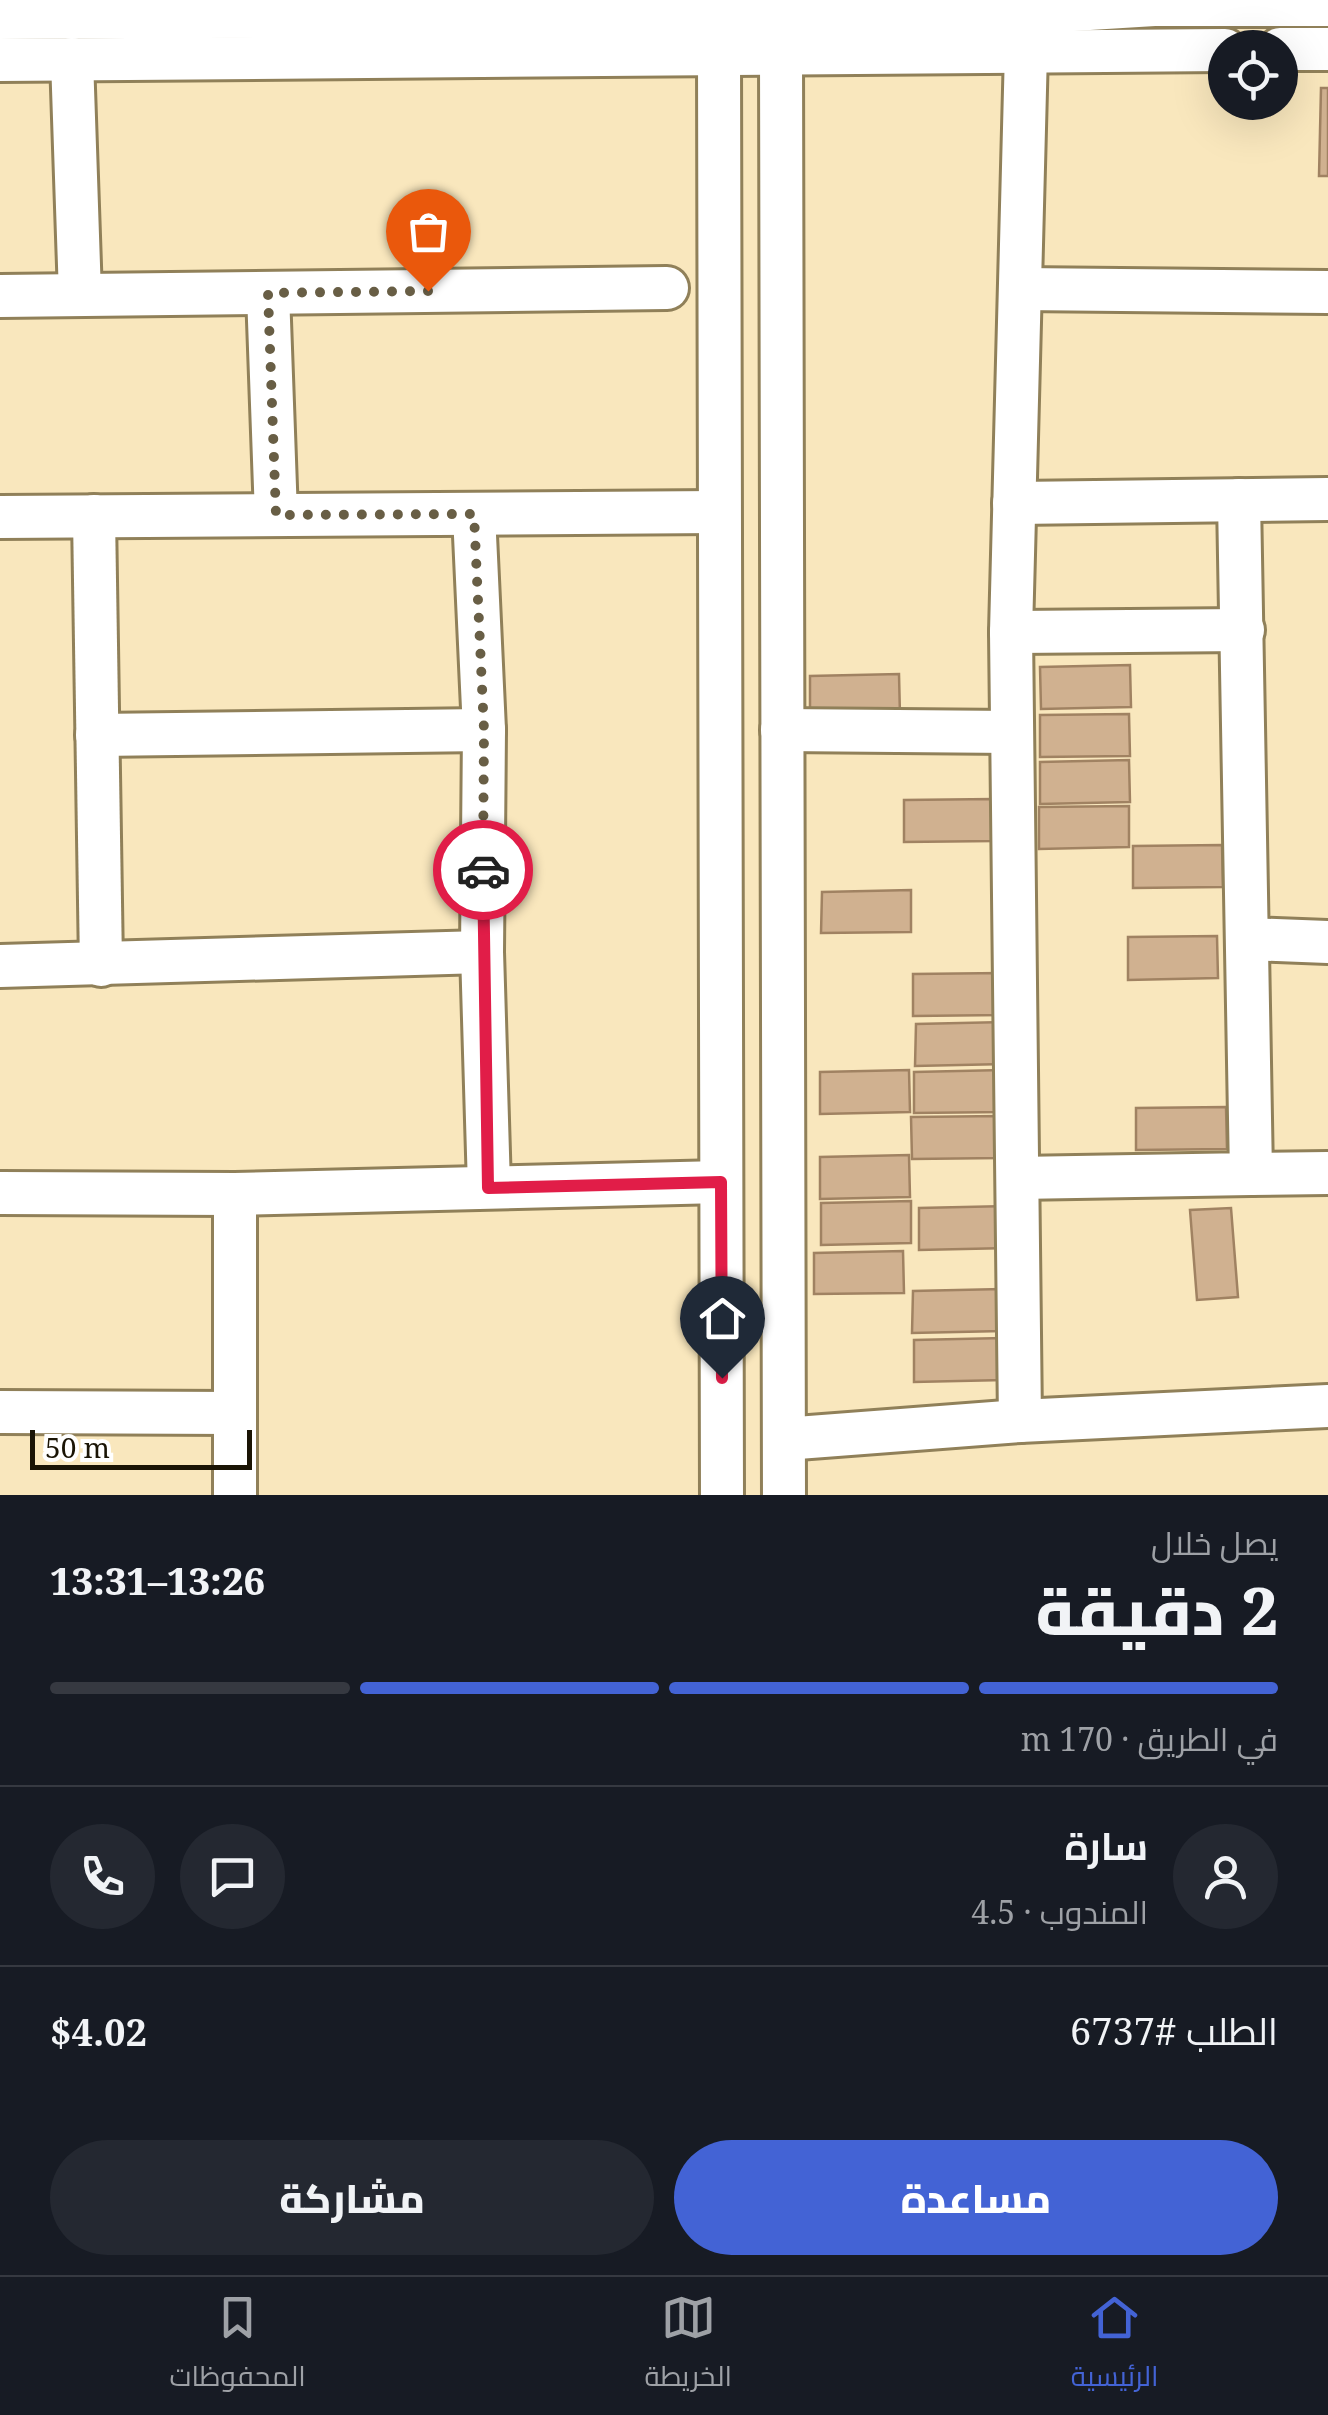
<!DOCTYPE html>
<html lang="ar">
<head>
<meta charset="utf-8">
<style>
  body { margin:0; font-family:"Noto Serif",Cairo,serif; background:#242831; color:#f1f3f6; direction:rtl; height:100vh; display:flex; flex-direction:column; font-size:38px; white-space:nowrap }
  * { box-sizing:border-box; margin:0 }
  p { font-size:32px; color:#9ea1a6 }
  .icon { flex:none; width:55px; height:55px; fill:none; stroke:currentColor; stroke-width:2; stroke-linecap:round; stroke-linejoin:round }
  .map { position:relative; height:1495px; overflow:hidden; direction:ltr }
  .drawer { display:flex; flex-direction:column; background:#171b24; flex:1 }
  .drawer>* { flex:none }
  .tools { position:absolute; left:1208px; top:30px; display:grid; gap:20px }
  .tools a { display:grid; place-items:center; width:90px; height:90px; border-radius:50%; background:#171b24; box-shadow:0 10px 40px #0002; font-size:50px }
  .scale { position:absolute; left:30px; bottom:25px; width:222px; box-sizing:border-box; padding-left:10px; border:5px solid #1a1405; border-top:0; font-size:28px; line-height:35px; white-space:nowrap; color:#1a1405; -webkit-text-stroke:8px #fff; paint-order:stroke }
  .pin { position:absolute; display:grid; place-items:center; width:85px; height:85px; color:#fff; margin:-102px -42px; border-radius:50% 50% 50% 0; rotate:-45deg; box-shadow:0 0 10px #0007 }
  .pin .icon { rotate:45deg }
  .courier { position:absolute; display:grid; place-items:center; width:100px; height:100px; margin:-50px; border:8px solid #e11d48; border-radius:50%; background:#fff; color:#222; box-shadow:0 2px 12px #0007 }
  .head em { font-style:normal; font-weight:800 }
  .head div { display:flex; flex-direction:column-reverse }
  .head { display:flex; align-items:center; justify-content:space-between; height:170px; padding:0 50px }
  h1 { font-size:65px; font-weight:800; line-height:75px }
  .bar { display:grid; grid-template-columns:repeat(4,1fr); gap:15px 10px; align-content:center; height:120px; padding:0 50px }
  .bar i { height:12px; border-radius:8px; background:#363941 }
  .bar .on { background:#4363d5 }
  .bar p { grid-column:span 4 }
  .line { display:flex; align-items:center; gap:25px; padding:0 50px; border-top:2px solid #363941 }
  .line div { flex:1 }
  .round { display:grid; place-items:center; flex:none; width:105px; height:105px; border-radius:52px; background:#242831 }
  .action { display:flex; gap:20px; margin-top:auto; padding:20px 50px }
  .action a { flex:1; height:115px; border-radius:60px; background:#4363d5; color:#fff; font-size:40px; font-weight:800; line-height:115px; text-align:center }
  .action a+a { background:#242831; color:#f1f3f6 }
  .dock { display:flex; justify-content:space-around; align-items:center; height:140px; border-top:2px solid #363941; background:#171b24; font-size:28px; color:#9ea1a6 }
  .dock a { display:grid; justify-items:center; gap:5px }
  .dock .on { color:#4363d5 }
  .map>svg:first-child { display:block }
  .building { fill:#d0b190; stroke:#a08262; stroke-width:2.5 }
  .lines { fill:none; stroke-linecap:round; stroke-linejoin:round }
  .minor-casing { stroke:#908059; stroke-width:48 }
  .minor { stroke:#fff; stroke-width:42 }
  .done { stroke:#685e45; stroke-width:10; stroke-dasharray:0 18 }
  .route { stroke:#e11d48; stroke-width:12 }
</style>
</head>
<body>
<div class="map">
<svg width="1328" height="1495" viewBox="0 0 1328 1495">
  <rect width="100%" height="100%" fill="#f9e7bd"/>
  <g class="building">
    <path d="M 1321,88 L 1328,88 L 1328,176 L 1319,176 Z"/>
    <path d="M 1130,665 L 1131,707 L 1041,709 L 1040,667 Z"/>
    <path d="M 899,674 L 900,716 L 810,718 L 810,676 Z"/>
    <path d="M 1129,714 L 1130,756 L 1040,757 L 1040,715 Z"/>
    <path d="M 1129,760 L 1130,802 L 1040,804 L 1040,762 Z"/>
    <path d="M 993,799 L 994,841 L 904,842 L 904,800 Z"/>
    <path d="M 1129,806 L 1129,847 L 1039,849 L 1039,807 Z"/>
    <path d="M 1222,845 L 1223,887 L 1133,888 L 1133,846 Z"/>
    <path d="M 911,890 L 911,932 L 821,933 L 822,892 Z"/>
    <path d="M 1217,936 L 1218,978 L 1128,980 L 1128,937 Z"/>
    <path d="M 1002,973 L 1003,1015 L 913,1016 L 913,974 Z"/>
    <path d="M 1005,1022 L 1005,1064 L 915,1066 L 916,1024 Z"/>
    <path d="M 909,1070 L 910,1112 L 820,1114 L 820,1072 Z"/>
    <path d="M 1003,1070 L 1004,1112 L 914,1113 L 914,1072 Z"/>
    <path d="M 1226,1107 L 1227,1149 L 1136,1150 L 1136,1108 Z"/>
    <path d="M 1000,1116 L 1001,1158 L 912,1159 L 911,1117 Z"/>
    <path d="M 909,1155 L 910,1197 L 820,1199 L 820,1157 Z"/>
    <path d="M 911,1201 L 911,1243 L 821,1245 L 821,1203 Z"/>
    <path d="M 1008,1206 L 1009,1248 L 919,1250 L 919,1208 Z"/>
    <path d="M 1231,1208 L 1238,1297 L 1197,1300 L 1190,1210 Z"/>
    <path d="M 903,1251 L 904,1293 L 814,1294 L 814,1253 Z"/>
    <path d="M 1002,1289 L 1002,1331 L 912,1333 L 913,1291 Z"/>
    <path d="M 1003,1338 L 1004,1380 L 914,1382 L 914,1340 Z"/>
  </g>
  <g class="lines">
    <g class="minor-casing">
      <g id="minor">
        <path d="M 0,18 L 1024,13 L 1154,5 L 1328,5"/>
        <path d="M 1280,49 L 1328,49"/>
        <path d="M 781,53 L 784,1495"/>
        <path d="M 719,54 L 722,1495"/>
        <path d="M 72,59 L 80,295"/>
        <path d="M 0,60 L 1225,50"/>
        <path d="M 1020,289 L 1328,292"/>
        <path d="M 268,293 L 276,515"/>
        <path d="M 0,296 L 667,288"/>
        <path d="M 1014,503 L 1328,499"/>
        <path d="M 474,514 L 484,730 L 482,952 L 489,1187"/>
        <path d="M 94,516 L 101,965"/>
        <path d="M 0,517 L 718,512"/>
        <path d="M 1011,632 L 1243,630"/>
        <path d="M 782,730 L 1012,732"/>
        <path d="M 97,735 L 484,730"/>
        <path d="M 1247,939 L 1328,942"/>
        <path d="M 0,966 L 482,952"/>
        <path d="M 1251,1174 L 1328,1173"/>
        <path d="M 1018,1178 L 1251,1174 L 1239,500"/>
        <path d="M 0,1193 L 235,1194 L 721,1182"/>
        <path d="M 235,1194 L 235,1495"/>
        <path d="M 0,1412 L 235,1413"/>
        <path d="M 1020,1421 L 1011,632 L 1026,51"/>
        <path d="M 784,1439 L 1020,1421 L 1328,1406"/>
      </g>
    </g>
    <use href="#minor" class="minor"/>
  </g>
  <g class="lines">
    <path class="done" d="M 428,291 L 268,293 L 276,515 L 474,514 L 484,730 L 483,870"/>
    <path class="route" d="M 483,870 L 488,1188 L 721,1182 L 722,1378"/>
  </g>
</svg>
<div class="tools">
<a><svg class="icon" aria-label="locate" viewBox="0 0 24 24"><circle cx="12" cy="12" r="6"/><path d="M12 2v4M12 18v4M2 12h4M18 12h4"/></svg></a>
</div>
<div class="scale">50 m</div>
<div class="pin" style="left:428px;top:291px;background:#ea580c"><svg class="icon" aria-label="bag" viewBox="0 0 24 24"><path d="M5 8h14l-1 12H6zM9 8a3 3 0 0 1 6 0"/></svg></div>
<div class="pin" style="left:722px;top:1378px;background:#1f2937"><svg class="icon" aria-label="home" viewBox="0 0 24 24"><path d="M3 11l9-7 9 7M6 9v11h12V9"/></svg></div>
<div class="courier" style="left:483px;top:870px"><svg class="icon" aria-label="car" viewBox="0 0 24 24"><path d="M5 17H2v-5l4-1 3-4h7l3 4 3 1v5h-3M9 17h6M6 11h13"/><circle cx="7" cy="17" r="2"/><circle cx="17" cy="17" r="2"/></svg></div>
</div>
<section class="drawer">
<div class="head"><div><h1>2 دقيقة</h1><p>يصل خلال</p></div><em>13:26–13:31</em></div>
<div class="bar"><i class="on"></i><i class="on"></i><i class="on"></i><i></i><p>في الطريق · 170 m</p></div>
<div class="line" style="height:180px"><a class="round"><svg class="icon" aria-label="person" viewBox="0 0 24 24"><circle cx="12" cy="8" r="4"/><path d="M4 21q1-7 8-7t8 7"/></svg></a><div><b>سارة</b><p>المندوب · 4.5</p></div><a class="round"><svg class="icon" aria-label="chat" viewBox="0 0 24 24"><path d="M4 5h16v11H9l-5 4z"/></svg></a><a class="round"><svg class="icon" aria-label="phone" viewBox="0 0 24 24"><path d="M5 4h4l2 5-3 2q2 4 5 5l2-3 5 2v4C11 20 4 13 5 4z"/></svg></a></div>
<div class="line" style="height:130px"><div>الطلب #6737</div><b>$4.02</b></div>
<div class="action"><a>مساعدة</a><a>مشاركة</a></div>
</section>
<nav class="dock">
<a class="on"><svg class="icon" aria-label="home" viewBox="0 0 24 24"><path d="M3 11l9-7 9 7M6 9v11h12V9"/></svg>الرئيسية</a>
<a><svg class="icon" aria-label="map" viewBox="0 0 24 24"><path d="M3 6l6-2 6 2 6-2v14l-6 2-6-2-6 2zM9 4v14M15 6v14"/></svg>الخريطة</a>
<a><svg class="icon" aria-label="saved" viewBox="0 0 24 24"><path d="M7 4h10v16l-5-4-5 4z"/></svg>المحفوظات</a>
</nav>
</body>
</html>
